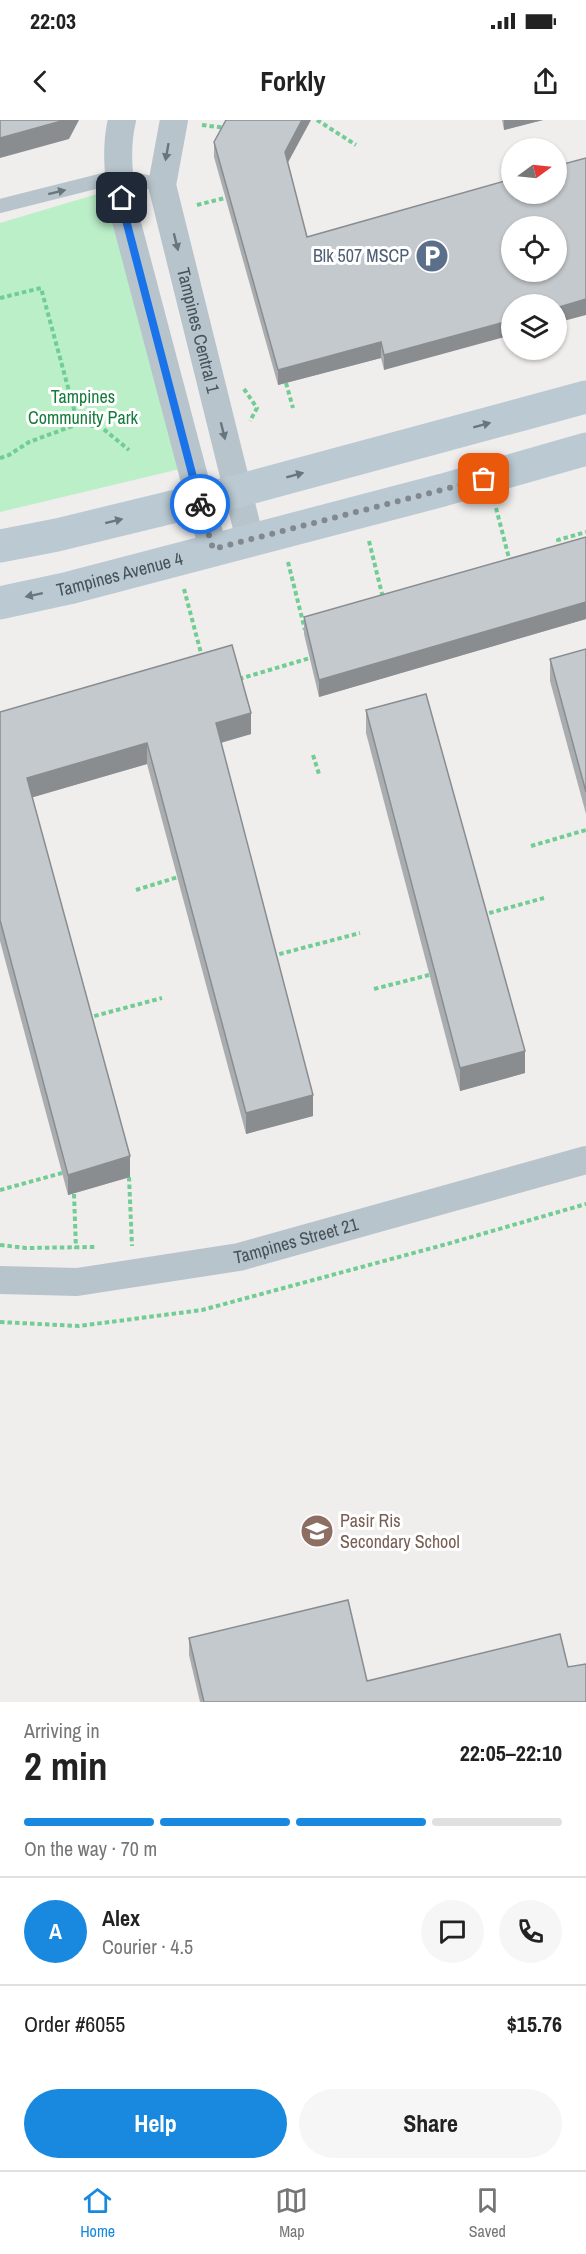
<!DOCTYPE html>
<html lang="en">
<head>
<meta charset="utf-8">
<style>
  body { margin:0; font-family:"Archivo Narrow",sans-serif; background:#f6f6f6; color:#222; height:100vh; display:flex; flex-direction:column; font-size:22px; white-space:nowrap }
  * { box-sizing:border-box; margin:0 }
  p { font-size:20px; color:#767676 }
  .icon { flex:none; width:33px; height:33px; fill:none; stroke:currentColor; stroke-width:2; stroke-linecap:round; stroke-linejoin:round }
  .map { position:relative; height:1582px; overflow:hidden }
  .panel { display:flex; flex-direction:column; background:#fff; flex:1 }
  .panel>* { flex:none }
  .needle { width:39px; rotate:75deg }
  .fabs { position:absolute; left:501px; top:18px; display:grid; gap:12px }
  .fabs a { display:grid; place-items:center; width:66px; height:66px; border-radius:50%; background:#fff; box-shadow:0 2px 4px #0004; font-size:30px }
  .pin { position:absolute; display:grid; place-items:center; width:51px; height:51px; color:#fff; margin:-26px; border-radius:12px; box-shadow:0 3px 9px #0006 }
  .courier { position:absolute; display:grid; place-items:center; width:60px; height:60px; margin:-30px; border:4px solid #1a73e8; border-radius:50%; background:#fff; color:#222; box-shadow:0 2px 8px #0007 }
  .summary em { font-style:normal; font-weight:700 }
  .summary div { display:flex; flex-direction:column-reverse }
  .summary { display:flex; align-items:center; justify-content:space-between; height:102px; padding:0 24px }
  h1 { font-size:39px; font-weight:700; line-height:45px }
  .bar { display:grid; grid-template-columns:repeat(4,1fr); gap:9px 6px; align-content:center; height:72px; padding:0 24px }
  .bar i { height:8px; border-radius:4px; background:#e0e0e0 }
  .bar .current { background:#1889df }
  .bar p { grid-column:span 4 }
  .line { display:flex; align-items:center; gap:15px; padding:0 24px; border-top:2px solid #e0e0e0 }
  .line div { flex:1 }
  .round { display:grid; place-items:center; flex:none; width:63px; height:63px; border-radius:32px; background:#f6f6f6 }
  .primary-button { display:flex; gap:12px; margin-top:auto; padding:12px 24px }
  .primary-button a { flex:1; height:69px; border-radius:36px; background:#1889df; color:#fff; font-size:24px; font-weight:700; line-height:69px; text-align:center }
  .primary-button a+a { background:#f6f6f6; color:#222 }
  .status { display:flex; justify-content:space-between; align-items:center; height:42px; padding:0 30px; background:#fff; direction:ltr }
  .status svg { height:16px; fill:currentColor }
  header { display:flex; justify-content:space-between; align-items:center; height:78px; padding:0 24px; background:#fff; font-size:27px; font-weight:700 }
  .menu { display:flex; justify-content:space-around; align-items:center; height:84px; border-top:2px solid #e0e0e0; background:#fff; font-size:16px; color:#767676 }
  .menu a { display:grid; justify-items:center; gap:3px }
  .menu .current { color:#1889df }
  .map>svg:first-child { display:block }
  .green { fill:#baefc8 }
  .lines { fill:none; stroke-linecap:round; stroke-linejoin:round }
  .path { stroke:#72cd94; stroke-width:4; stroke-dasharray:4.5 3; stroke-linecap:butt }
  .service { stroke:#b8c4cb; stroke-width:14 }
  .minor { stroke:#b8c4cb; stroke-width:28 }
  .secondary { stroke:#bac9d2; stroke-width:33 }
  .wall { fill:#a9adb0 }
  .shaded-wall { fill:#898d90 }
  .building { fill:#c4c9cd; stroke:#898d90; stroke-width:1.5; fill-rule:evenodd }
  .oneway { fill:#68757d }
  .oneway2 { fill:#68767f }
  .done { stroke:#81898e; stroke-width:6; stroke-dasharray:0 10.8 }
  .route { stroke:#1a73e8; stroke-width:8 }
  .labels { text-anchor:middle; stroke-width:6; stroke-linejoin:round; paint-order:stroke }
  .service-label { font-size:18px; fill:#4e5e75; stroke:#fff; text-anchor:end }
  .street-label { font-size:18px; fill:#45535b; stroke:#fff }
  .park-label { font-size:18px; fill:#167c3c; stroke:#fff }
  .education-label { font-size:18px; fill:#785e54; stroke:#fff; text-anchor:start }
</style>
</head>
<body>
<div class="status"><b>22:03</b><svg viewBox="0 0 49 12"><path d="M0 12V9h3v3zM5 12V6h3v6zM10 12V3h3v9zM15 12V0h3v12zM26 1h20v11H26zM47 4h2v5h-2z"/></svg></div>
<header><svg class="icon" aria-label="back" viewBox="0 0 24 24"><path d="M15 5l-7 7 7 7"/></svg>Forkly<svg class="icon" aria-label="share" viewBox="0 0 24 24"><path d="M12 15V3M7 8l5-5 5 5M5 13v7h14v-7"/></svg></header>
<div class="map">
<svg width="586" height="1582" viewBox="0 0 586 1582">
  <rect width="100%" height="100%" fill="#f0eded"/>
  <path class="green" d="M 114,69 L 184,348 L 0,392 L 0,103 Z"/>
  <g class="lines">
    <g class="path">
      <path d="M 317,0 L 356,25"/>
      <path d="M 202,5 L 227,8"/>
      <path d="M 197,85 L 225,78"/>
      <path d="M 0,178 L 41,168 L 78,304"/>
      <path d="M 286,263 L 293,288"/>
      <path d="M 244,269 L 257,288 L 250,301"/>
      <path d="M 0,338 L 9,335 L 29,322 L 78,304 L 101,307 L 129,330"/>
      <path d="M 496,388 L 510,442"/>
      <path d="M 369,421 L 383,478"/>
      <path d="M 560,429 L 558,420 L 586,412"/>
      <path d="M 288,442 L 305,510"/>
      <path d="M 184,469 L 202,537"/>
      <path d="M 239,559 L 310,538"/>
      <path d="M 313,635 L 319,654"/>
      <path d="M 531,726 L 586,710"/>
      <path d="M 136,770 L 178,757"/>
      <path d="M 482,795 L 544,778"/>
      <path d="M 272,836 L 360,813"/>
      <path d="M 374,869 L 429,855"/>
      <path d="M 87,898 L 162,878"/>
      <path d="M 129,1057 L 132,1126"/>
      <path d="M 0,1070 L 62,1053"/>
      <path d="M 74,1074 L 76,1129"/>
      <path d="M 0,1125 L 26,1128 L 95,1127"/>
      <path d="M 0,1202 L 79,1206 L 202,1190 L 447,1124 L 586,1084"/>
    </g>
    <path class="service" d="M 0,86 L 119,56 L 162,65"/>
    <g class="minor">
      <path d="M 122,0 C 114,33 120,67 126,100 L 213,429"/>
      <path id="s1" d="M 174,0 L 162,65 L 250,420"/>
      <path id="s2" d="M 0,1160 L 77,1162 L 239,1137 L 586,1040"/>
    </g>
    <g class="secondary">
      <path d="M 0,426 L 57,415 L 238,371 L 586,277"/>
      <path id="s3" d="M 0,483 L 69,468 L 443,370 L 586,329"/>
    </g>
  </g>
  <g class="wall">
    <path d="M 502,0 L 543,0 L 504,10 Z"/>
    <path d="M 214,22 L 287,43 L 307,117 L 512,59 L 384,250 L 381,238 L 278,265 L 214,37 Z"/>
    <path d="M 586,417 L 586,499 L 319,577 L 304,514 L 304,497 Z"/>
    <path d="M 586,529 L 586,694 L 550,561 L 550,539 Z"/>
    <path d="M 366,590 L 525,953 L 460,971 L 366,613 Z"/>
    <path d="M 0,592 L 251,614 L 221,623 L 313,996 L 246,1014 L 147,644 L 32,677 L 130,1057 L 68,1075 L 0,821 Z"/>
    <path d="M 189,1518 L 367,1561 L 568,1547 L 586,1582 L 200,1582 L 189,1535 Z"/>
  </g>
  <g class="shaded-wall">
    <path d="M 65,0 L 79,0 L 69,19 L 0,38 L 0,18 Z"/>
    <path d="M 302,0 L 311,0 L 285,48 L 285,32 Z"/>
    <path d="M 504,0 L 543,0 L 504,10 Z"/>
    <path d="M 586,179 L 586,195 L 556,203 L 556,188 Z"/>
    <path d="M 512,200 L 512,215 L 384,250 L 384,235 Z"/>
    <path d="M 381,222 L 381,238 L 278,265 L 278,250 Z"/>
    <path d="M 586,482 L 586,499 L 319,577 L 319,560 Z"/>
    <path d="M 251,593 L 251,614 L 216,624 L 216,603 Z"/>
    <path d="M 147,623 L 147,644 L 27,679 L 27,658 Z"/>
    <path d="M 525,931 L 525,953 L 460,971 L 460,948 Z"/>
    <path d="M 313,975 L 313,996 L 246,1014 L 246,993 Z"/>
    <path d="M 130,1036 L 130,1057 L 68,1075 L 68,1055 Z"/>
  </g>
  <g class="building">
    <path d="M 0,0 L 65,0 L 0,18 Z"/>
    <path d="M 226,0 L 302,0 L 285,32 L 307,117 L 512,59 L 512,74 L 556,74 L 556,46 L 586,38 L 586,179 L 556,188 L 556,184 L 512,184 L 512,200 L 384,235 L 381,222 L 278,250 L 214,22 ZM 512,106 L 556,106 L 556,152 L 512,152 Z"/>
    <path d="M 586,417 L 586,482 L 319,560 L 304,497 Z"/>
    <path d="M 232,525 L 251,593 L 216,603 L 313,975 L 246,993 L 147,623 L 27,658 L 130,1036 L 68,1055 L 0,800 L 0,592 Z"/>
    <path d="M 586,529 L 586,672 L 550,539 Z"/>
    <path d="M 426,574 L 525,931 L 460,948 L 366,590 Z"/>
    <path d="M 348,1480 L 367,1561 L 560,1514 L 568,1547 L 586,1544 L 586,1582 L 204,1582 L 189,1518 Z"/>
  </g>
  <defs><path id="oneway-solid" d="M-6-.8H1V-3.2L6.5 0L1 3.2V.8H-6Z" transform="scale(1.5)"/></defs>
  <g class="oneway">
    <use href="#oneway-solid" transform="translate(167 32) rotate(100)"/>
    <use href="#oneway-solid" transform="translate(57 72) rotate(-14)"/>
    <use href="#oneway-solid" transform="translate(176 122) rotate(76)"/>
    <use href="#oneway-solid" transform="translate(223 311) rotate(76)"/>
  </g>
  <g class="oneway2">
    <use href="#oneway-solid" transform="translate(482 305) rotate(-15)"/>
    <use href="#oneway-solid" transform="translate(295 355) rotate(-15)"/>
    <use href="#oneway-solid" transform="translate(114 401) rotate(-14)"/>
    <use href="#oneway-solid" transform="translate(34 475) rotate(168)"/>
  </g>
  <g class="lines">
    <path class="done" d="M 200,384 L 213,429 L 484,359"/>
    <path class="route" d="M 122,78 L 126,100 L 200,384"/>
  </g>
  <defs>
    <g id="parking-disc" transform="scale(1.725)"><circle r="9.5" fill="#5c6f8a" stroke="#fff"/><path d="M-3.5-5.5H1a3.5 3.5 0 0 1 0 7H-1V5.5H-3.5ZM-1-3.4V-.6H.8a1.4 1.4 0 0 0 0-2.8Z" fill="#fff"/></g>
    <g id="school-disc" transform="scale(1.725)"><circle r="9.5" fill="#8d6e63" stroke="#fff"/><path d="M0-5L7-2L0 1L-7-2ZM-4 1L0 2.5L4 1V4Q0 6-4 4Z" fill="#fff"/></g>
  </defs>
  <g fill-rule="evenodd">
    <use href="#parking-disc" x="432" y="136"/>
    <use href="#school-disc" x="317" y="1411"/>
  </g>
  <g class="labels">
    <g class="service-label">
      <text x="409" y="142">Blk 507 MSCP</text>
    </g>
    <g class="street-label">
      <text dy="6" stroke="none"><textPath href="#s1" startOffset="216">Tampines Central 1</textPath></text>
      <text dy="6" stroke="none"><textPath href="#s3" startOffset="123">Tampines Avenue 4</textPath></text>
      <text dy="6" stroke="none"><textPath href="#s2" startOffset="300">Tampines Street 21</textPath></text>
    </g>
    <g class="park-label">
      <text x="83" y="283">Tampines<tspan x="83" dy="21">Community Park</tspan></text>
    </g>
    <g class="education-label">
      <text x="340" y="1407">Pasir Ris<tspan x="340" dy="21">Secondary School</tspan></text>
    </g>
  </g>
</svg>
<div class="fabs">
<a><svg class="needle" viewBox="-14 -14 28 28"><path d="M0-13l5 13h-10z" fill="#e53935"/><path d="M0 13l5-13h-10z" fill="#767676"/></svg></a>
<a><svg class="icon" aria-label="locate" viewBox="0 0 24 24"><circle cx="12" cy="12" r="6"/><path d="M12 2v4M12 18v4M2 12h4M18 12h4"/></svg></a>
<a><svg class="icon" aria-label="layers" viewBox="0 0 24 24"><path d="M12 4l9 5-9 5-9-5zM3 14l9 5 9-5"/></svg></a>
</div>
<div class="pin" style="left:484px;top:359px;background:#ea580c"><svg class="icon" aria-label="bag" viewBox="0 0 24 24"><path d="M5 8h14l-1 12H6zM9 8a3 3 0 0 1 6 0"/></svg></div>
<div class="pin" style="left:122px;top:78px;background:#1f2937"><svg class="icon" aria-label="home" viewBox="0 0 24 24"><path d="M3 11l9-7 9 7M6 9v11h12V9"/></svg></div>
<div class="courier" style="left:200px;top:384px"><svg class="icon" aria-label="bike" viewBox="0 0 24 24"><circle cx="6" cy="16" r="4"/><circle cx="18" cy="16" r="4"/><path d="M6 16l4-8h5l3 8M10 8l3 8H6M13 5h3"/></svg></div>
</div>
<section class="panel">
<div class="summary"><div><h1>2 min</h1><p>Arriving in</p></div><em>22:05–22:10</em></div>
<div class="bar"><i class="current"></i><i class="current"></i><i class="current"></i><i></i><p>On the way · 70 m</p></div>
<div class="line" style="height:108px"><b class="round" style="background:#1889df;color:#fff">A</b><div><b>Alex</b><p>Courier · 4.5</p></div><a class="round"><svg class="icon" aria-label="chat" viewBox="0 0 24 24"><path d="M4 5h16v11H9l-5 4z"/></svg></a><a class="round"><svg class="icon" aria-label="phone" viewBox="0 0 24 24"><path d="M5 4h4l2 5-3 2q2 4 5 5l2-3 5 2v4C11 20 4 13 5 4z"/></svg></a></div>
<div class="line" style="height:78px"><div>Order #6055</div><b>$15.76</b></div>
<div class="primary-button"><a>Help</a><a>Share</a></div>
</section>
<nav class="menu">
<a class="current"><svg class="icon" aria-label="home" viewBox="0 0 24 24"><path d="M3 11l9-7 9 7M6 9v11h12V9"/></svg>Home</a>
<a><svg class="icon" aria-label="map" viewBox="0 0 24 24"><path d="M3 6l6-2 6 2 6-2v14l-6 2-6-2-6 2zM9 4v14M15 6v14"/></svg>Map</a>
<a><svg class="icon" aria-label="saved" viewBox="0 0 24 24"><path d="M7 4h10v16l-5-4-5 4z"/></svg>Saved</a>
</nav>
</body>
</html>
